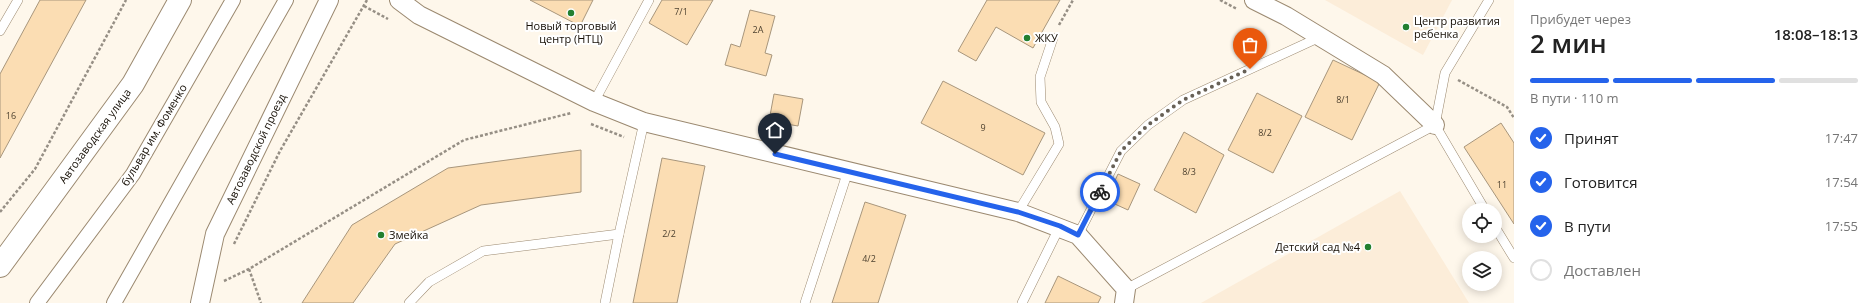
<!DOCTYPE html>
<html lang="ru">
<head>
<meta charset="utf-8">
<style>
  body { margin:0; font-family:"Open Sans",sans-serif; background:#f6f6f6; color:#222; height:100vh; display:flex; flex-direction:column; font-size:15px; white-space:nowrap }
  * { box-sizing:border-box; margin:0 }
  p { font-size:13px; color:#767676 }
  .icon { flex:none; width:22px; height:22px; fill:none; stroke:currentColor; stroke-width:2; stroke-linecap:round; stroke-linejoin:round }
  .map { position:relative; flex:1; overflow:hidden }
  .sheet { display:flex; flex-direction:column; background:#fff; width:360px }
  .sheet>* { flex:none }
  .buttons { position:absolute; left:1462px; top:203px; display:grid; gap:8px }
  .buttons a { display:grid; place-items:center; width:40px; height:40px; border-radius:50%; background:#fff; box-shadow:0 2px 10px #0003; font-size:20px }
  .pin { position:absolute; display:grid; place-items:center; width:34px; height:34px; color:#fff; margin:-41px -17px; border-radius:50% 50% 50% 0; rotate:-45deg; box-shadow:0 0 4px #0007 }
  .pin .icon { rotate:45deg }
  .courier { position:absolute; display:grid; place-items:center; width:40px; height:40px; margin:-20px; border:3px solid #2563eb; border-radius:50%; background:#fff; color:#222; box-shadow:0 1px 5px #0007 }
  .overview em { font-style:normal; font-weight:600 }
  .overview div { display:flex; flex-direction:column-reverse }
  .overview { display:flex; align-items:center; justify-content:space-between; height:68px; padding:0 16px }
  h1 { font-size:26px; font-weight:600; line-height:30px }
  .bar { display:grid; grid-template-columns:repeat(4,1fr); gap:6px 4px; align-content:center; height:48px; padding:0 16px }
  .bar i { height:5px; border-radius:3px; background:#e0e0e0 }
  .bar .active { background:#2563eb }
  .bar p { grid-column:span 4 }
  ol { padding:0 16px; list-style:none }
  li { display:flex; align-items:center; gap:12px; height:44px }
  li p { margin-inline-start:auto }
  li .icon { padding:4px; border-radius:50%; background:#2563eb; color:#fff; stroke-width:4 }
  li:last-child { color:#767676 }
  li i { width:22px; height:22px; border:2px solid #e0e0e0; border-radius:50% }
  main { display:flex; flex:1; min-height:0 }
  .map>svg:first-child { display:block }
  .built { fill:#fcedd9 }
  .building { fill:#fbddb3; stroke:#a8967c }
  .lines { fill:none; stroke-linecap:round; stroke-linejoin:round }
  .service-casing { stroke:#9b8970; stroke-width:10 }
  .pedestrian-casing { stroke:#9b8970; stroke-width:16 }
  .minor-casing { stroke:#9b8970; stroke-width:20 }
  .tertiary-casing { stroke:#9b8970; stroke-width:24 }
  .path { stroke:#968f85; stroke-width:2.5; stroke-dasharray:3 2; stroke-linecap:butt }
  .service { stroke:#fff; stroke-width:9 }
  .pedestrian { stroke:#fff; stroke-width:14 }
  .minor { stroke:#fff; stroke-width:18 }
  .tertiary { stroke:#fff; stroke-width:22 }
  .done { stroke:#676056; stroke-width:4; stroke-dasharray:0 7.2 }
  .route { stroke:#2563eb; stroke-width:5 }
  .poi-dot { fill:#227f30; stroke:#fff; stroke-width:1.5 }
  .labels { text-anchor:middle; stroke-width:4; stroke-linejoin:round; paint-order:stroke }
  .number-label { font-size:9px; fill:#4e4230 }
  .poi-label { font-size:11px; fill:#150e05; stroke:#fff; text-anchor:start }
  .street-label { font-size:11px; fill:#150e05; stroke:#fff }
</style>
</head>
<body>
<main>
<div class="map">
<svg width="1514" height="303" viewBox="0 0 1514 303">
  <rect width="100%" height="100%" fill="#fef7eb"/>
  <g class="built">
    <path d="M 1325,0 L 1452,0 L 1423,55 Z"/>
    <path d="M 1400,191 L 1469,303 L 1201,303 Z"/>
  </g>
  <g class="building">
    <path d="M 40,0 L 86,0 L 0,158 L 0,74 Z"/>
    <path d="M 530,0 L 593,0 L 580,26 Z"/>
    <path d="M 662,0 L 713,0 L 687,45 L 649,23 Z"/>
    <path d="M 987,0 L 1060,0 L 1033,48 L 996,27 L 976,61 L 958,51 Z"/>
    <path d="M 750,10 L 775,16 L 765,53 L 772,55 L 766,76 L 725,65 L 731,44 L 740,47 Z"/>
    <path d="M 1333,60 L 1380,82 L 1352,140 L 1305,117 Z"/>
    <path d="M 943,81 L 1045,133 L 1023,175 L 921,123 Z"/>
    <path d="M 1257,93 L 1302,116 L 1273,173 L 1228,150 Z"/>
    <path d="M 774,94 L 803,99 L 798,126 L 769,121 Z"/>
    <path d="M 1501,123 L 1514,143 L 1514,224 L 1464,147 Z"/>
    <path d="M 1184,132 L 1224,155 L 1196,213 L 1154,190 Z"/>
    <path d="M 581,150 L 581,192 L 481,205 L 395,244 L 353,303 L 302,303 L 352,225 L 448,168 Z"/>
    <path d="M 662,158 L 705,166 L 677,303 L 633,303 Z"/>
    <path d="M 1118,174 L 1140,184 L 1128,210 L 1106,200 Z"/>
    <path d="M 865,202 L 906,215 L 878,303 L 832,303 Z"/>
    <path d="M 1058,276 L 1101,297 L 1098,303 L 1045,303 Z"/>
  </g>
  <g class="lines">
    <g class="service-casing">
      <g id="service">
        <path d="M 0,31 L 18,0"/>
        <path d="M 594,102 L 649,0"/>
        <path d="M 1435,125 L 1485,210"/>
        <path d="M 1018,212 L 1059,144 L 1055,127 L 1041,102 L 1040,77 L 1053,38"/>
        <path d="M 1495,227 L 1514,258"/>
        <path d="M 1078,235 L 1121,151 L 1148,125 L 1183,100 L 1320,37"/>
        <path d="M 1126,289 L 1435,125 L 1445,73 L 1489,0"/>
        <path d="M 409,303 L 429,282 L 483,251 L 619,234 L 644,122"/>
        <path d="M 605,303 L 619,234"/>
        <path d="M 805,303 L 848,171"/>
        <path d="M 1022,303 L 1060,226"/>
      </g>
    </g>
    <g class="pedestrian-casing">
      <g id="pedestrian">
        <path d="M 37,303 L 133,174 L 233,0"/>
        <path d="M 114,303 L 286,0"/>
      </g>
    </g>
    <g class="minor-casing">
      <g id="minor">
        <path d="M 399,0 L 419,15 L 594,102 L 644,122 L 1018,212 L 1078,235 L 1126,289 L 1124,303"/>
        <path d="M 1254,0 L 1286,16 L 1383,75 L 1435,125"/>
        <path d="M 200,303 L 215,234 L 329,0"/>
      </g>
    </g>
    <g class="tertiary-casing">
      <path id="tertiary" d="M 0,266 L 133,84 L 180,0"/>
    </g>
    <g class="path">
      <path d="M 1220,0 L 1237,9"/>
      <path d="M 364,6 L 388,19"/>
      <path d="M 1059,25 L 1073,0"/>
      <path d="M 1458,80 L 1507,107 L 1514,118"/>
      <path d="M 591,124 L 624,137"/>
      <path d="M 0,212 L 35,169 L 126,0"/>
      <path d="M 234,244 L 280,151 L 367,0"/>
      <path d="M 249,269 L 261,303"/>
      <path d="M 224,281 L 249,269 L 464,140 L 571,113"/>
    </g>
    <use href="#service" class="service"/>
    <use href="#pedestrian" class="pedestrian"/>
    <use href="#minor" class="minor"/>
    <use href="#tertiary" class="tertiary"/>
  </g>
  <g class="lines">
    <path class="done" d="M 1100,192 L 1121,151 L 1148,125 L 1183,100 L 1250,69"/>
    <path class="route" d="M 775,154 L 1018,212 L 1060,226 L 1078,235 L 1100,192"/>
  </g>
  <g class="poi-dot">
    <circle cx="571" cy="13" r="4"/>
    <circle cx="1406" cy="27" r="4"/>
    <circle cx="1027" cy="38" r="4"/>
    <circle cx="381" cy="235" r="4"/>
    <circle cx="1368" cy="247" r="4"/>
  </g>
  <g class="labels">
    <g class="number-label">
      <text x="681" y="15">7/1</text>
      <text x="758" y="33">2А</text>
      <text x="1343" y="103">8/1</text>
      <text x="11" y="119">16</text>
      <text x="983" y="131">9</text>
      <text x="1265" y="136">8/2</text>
      <text x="1189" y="175">8/3</text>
      <text x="1502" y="188">11</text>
      <text x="669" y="237">2/2</text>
      <text x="869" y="262">4/2</text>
    </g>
    <g class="poi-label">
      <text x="1414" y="25">Центр развития<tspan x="1414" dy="13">ребенка</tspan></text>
      <text x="571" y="30" text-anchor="middle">Новый торговый<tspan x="571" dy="13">центр (НТЦ)</tspan></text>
      <text x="1035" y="42">ЖКУ</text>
      <text x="389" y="239">Змейка</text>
      <text x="1360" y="251" text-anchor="end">Детский сад №4</text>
    </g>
    <g class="street-label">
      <text transform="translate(154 135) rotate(-59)" y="4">бульвар им. Фоменко</text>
      <text transform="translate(95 136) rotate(-54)" y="4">Автозаводская улица</text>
      <text transform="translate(256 149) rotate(-64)" y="4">Автозаводской проезд</text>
    </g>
  </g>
</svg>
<div class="buttons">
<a><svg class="icon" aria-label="locate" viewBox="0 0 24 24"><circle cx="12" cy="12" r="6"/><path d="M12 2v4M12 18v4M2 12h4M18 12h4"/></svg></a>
<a><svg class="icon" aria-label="layers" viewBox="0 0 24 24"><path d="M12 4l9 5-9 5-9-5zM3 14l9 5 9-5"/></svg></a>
</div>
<div class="pin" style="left:1250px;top:69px;background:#ea580c"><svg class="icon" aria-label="bag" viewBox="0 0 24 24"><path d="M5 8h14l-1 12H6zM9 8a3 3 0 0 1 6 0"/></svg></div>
<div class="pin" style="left:775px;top:154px;background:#1f2937"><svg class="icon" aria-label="home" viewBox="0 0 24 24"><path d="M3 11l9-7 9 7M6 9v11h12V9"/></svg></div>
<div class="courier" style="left:1100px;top:192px"><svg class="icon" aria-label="bike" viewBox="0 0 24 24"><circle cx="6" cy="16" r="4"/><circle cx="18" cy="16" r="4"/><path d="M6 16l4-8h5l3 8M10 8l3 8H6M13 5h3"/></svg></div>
</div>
<section class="sheet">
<div class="overview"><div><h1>2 мин</h1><p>Прибудет через</p></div><em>18:08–18:13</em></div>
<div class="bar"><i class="active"></i><i class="active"></i><i class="active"></i><i></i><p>В пути · 110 m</p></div>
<ol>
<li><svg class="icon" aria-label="check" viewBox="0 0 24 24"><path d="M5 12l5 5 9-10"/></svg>Принят<p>17:47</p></li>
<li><svg class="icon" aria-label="check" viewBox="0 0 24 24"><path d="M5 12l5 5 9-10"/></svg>Готовится<p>17:54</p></li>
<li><svg class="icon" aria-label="check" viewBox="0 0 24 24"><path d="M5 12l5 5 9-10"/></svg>В пути<p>17:55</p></li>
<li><i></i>Доставлен</li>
</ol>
</section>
</main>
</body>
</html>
